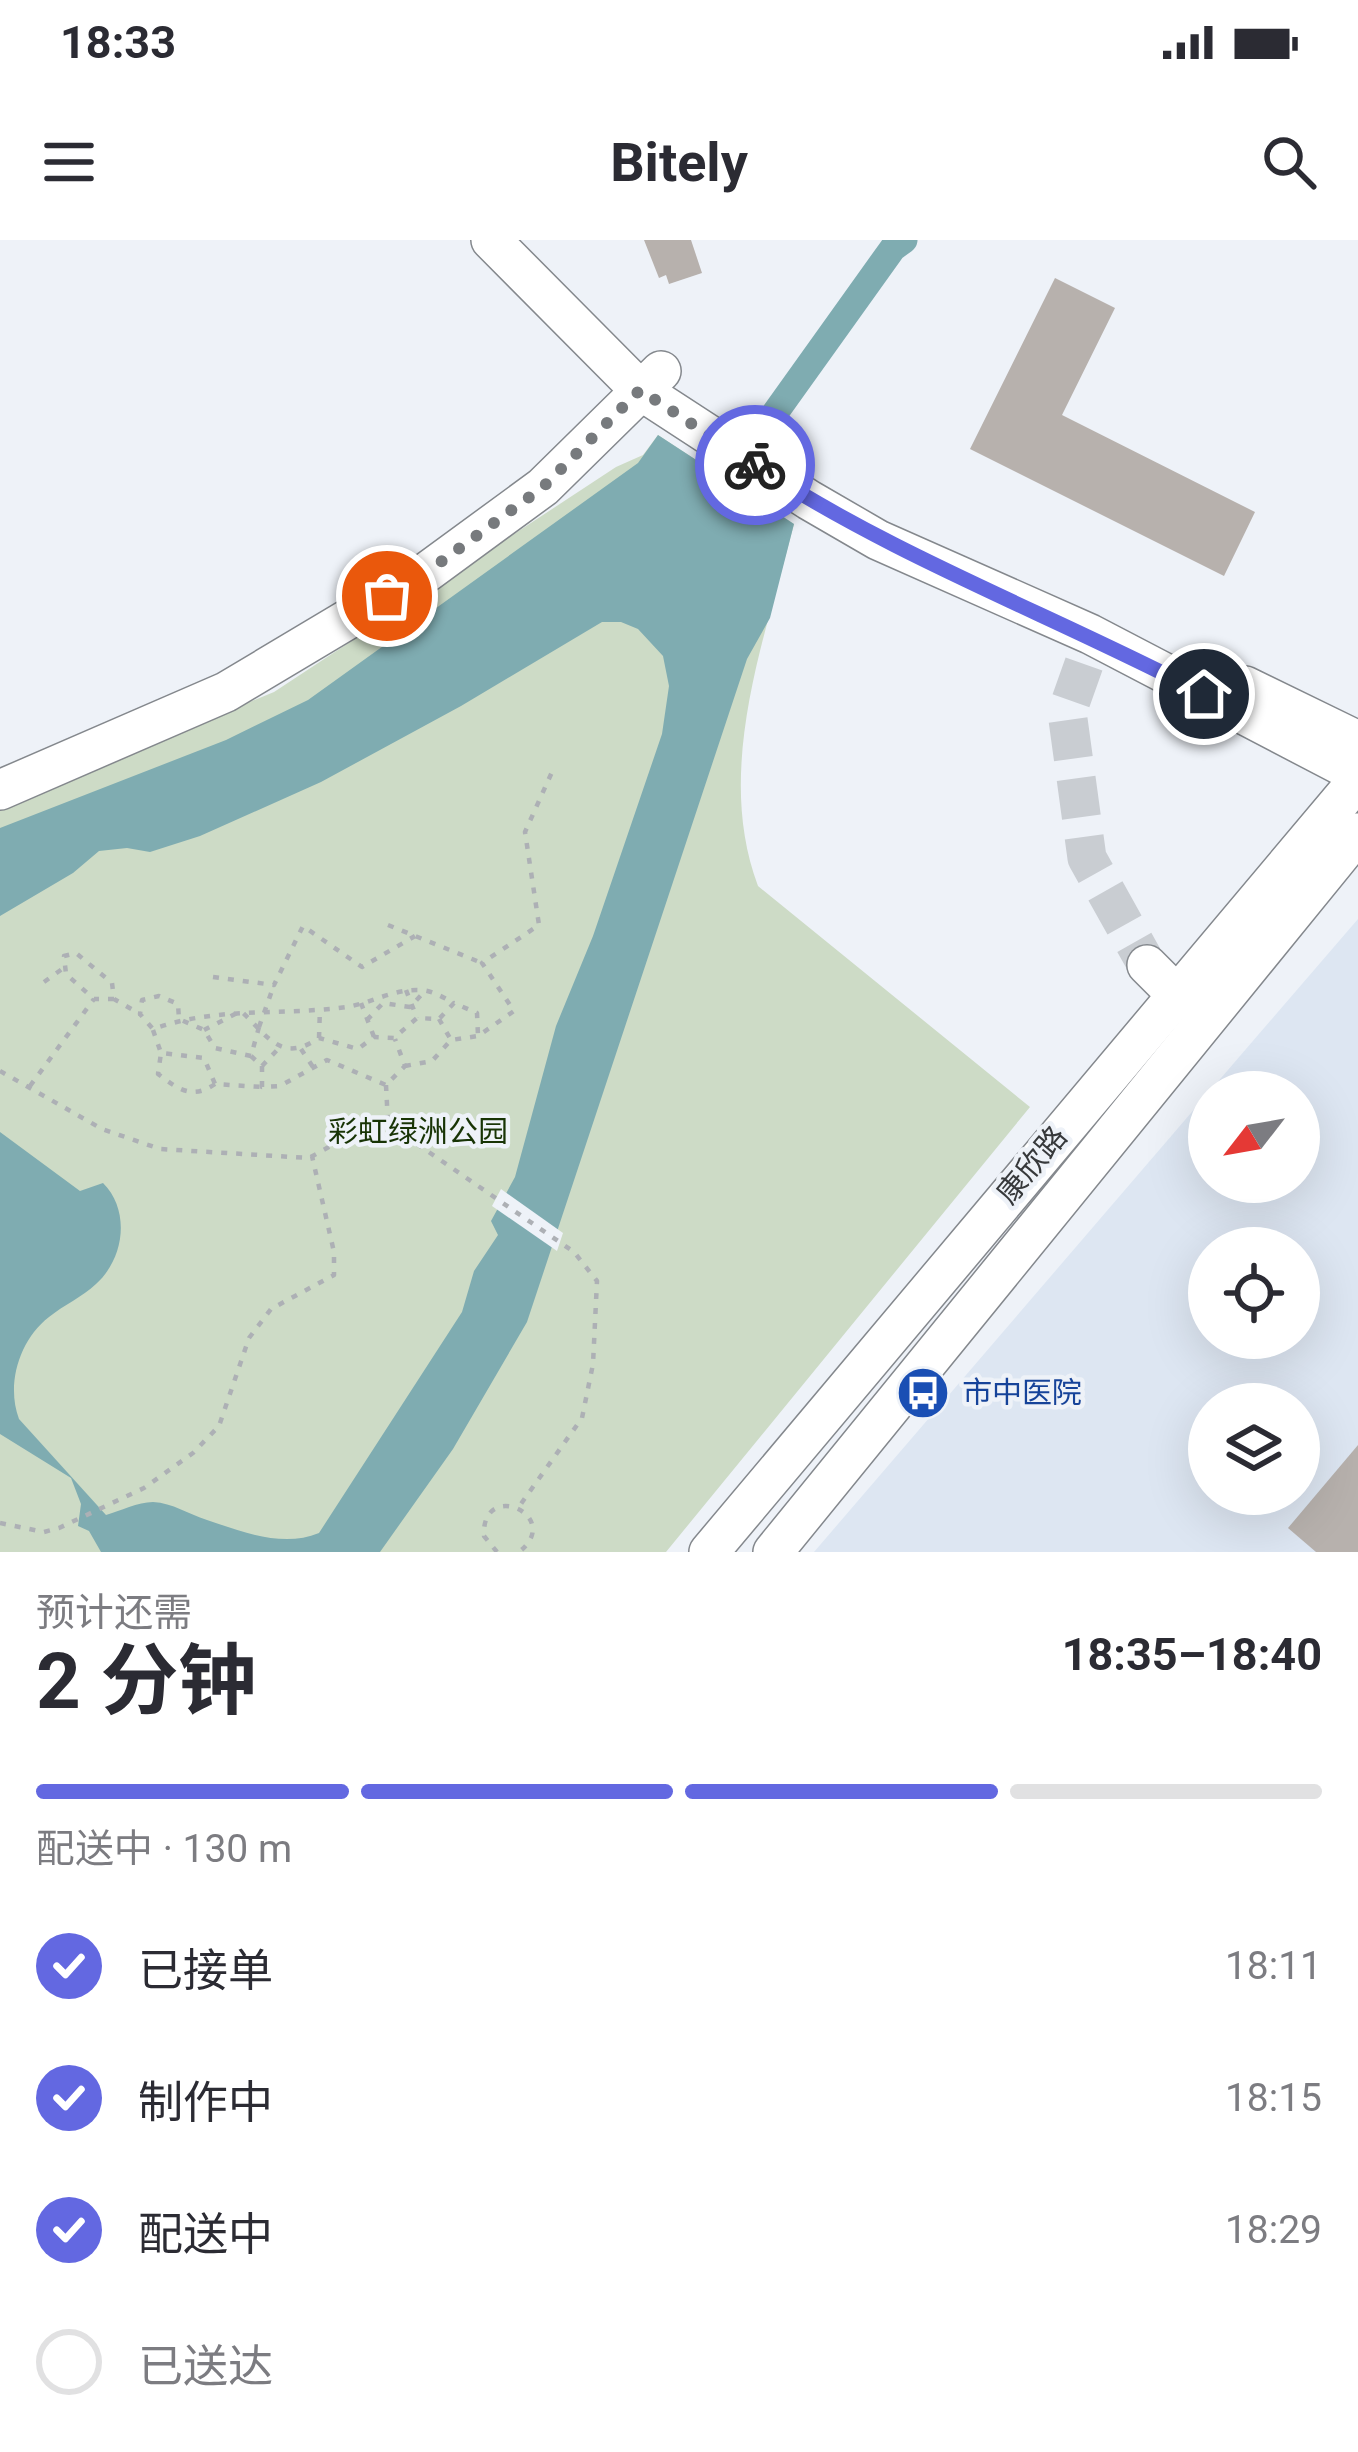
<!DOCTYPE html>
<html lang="zh">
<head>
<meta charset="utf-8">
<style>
  body { margin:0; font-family:Roboto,"Noto Sans SC",sans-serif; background:#f7f7f7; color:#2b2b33; height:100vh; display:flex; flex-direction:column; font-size:45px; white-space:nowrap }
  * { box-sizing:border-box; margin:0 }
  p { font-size:39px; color:#7c7c81 }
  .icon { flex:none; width:66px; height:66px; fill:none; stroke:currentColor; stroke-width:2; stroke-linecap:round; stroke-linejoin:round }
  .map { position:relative; height:1312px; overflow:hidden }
  .side { display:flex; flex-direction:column; background:#fff; flex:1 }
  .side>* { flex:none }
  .needle { width:78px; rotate:239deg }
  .controls { position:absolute; left:1188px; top:831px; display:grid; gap:24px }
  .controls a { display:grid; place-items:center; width:132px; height:132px; border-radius:50%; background:#fff; box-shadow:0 12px 48px #0002; font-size:60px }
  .pin { position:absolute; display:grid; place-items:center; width:102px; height:102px; color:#fff; margin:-51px; border:6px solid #fff; border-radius:50%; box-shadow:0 3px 12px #0007 }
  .courier { position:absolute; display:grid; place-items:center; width:120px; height:120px; margin:-60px; border:9px solid #6368e1; border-radius:50%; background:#fff; color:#222; box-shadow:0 3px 15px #0007 }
  .summary em { font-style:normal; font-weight:700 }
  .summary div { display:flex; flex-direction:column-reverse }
  .summary { display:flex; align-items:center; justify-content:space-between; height:204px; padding:0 36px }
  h1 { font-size:78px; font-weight:700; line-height:90px }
  .bar { display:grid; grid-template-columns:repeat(4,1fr); gap:18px 12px; align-content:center; height:144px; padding:0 36px }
  .bar i { height:15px; border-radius:9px; background:#e1e1e2 }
  .bar .active { background:#6368e1 }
  .bar p { grid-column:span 4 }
  ol { padding:0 36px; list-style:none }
  li { display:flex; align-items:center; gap:36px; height:132px }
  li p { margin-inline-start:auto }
  li .icon { padding:12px; border-radius:50%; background:#6368e1; color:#fff; stroke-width:4 }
  li:last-child { color:#7c7c81 }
  li i { width:66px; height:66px; border:6px solid #e1e1e2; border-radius:50% }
  .status { display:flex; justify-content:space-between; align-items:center; height:84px; padding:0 60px; background:#fff; direction:ltr }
  .status svg { height:33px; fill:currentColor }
  header { display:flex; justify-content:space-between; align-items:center; height:156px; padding:0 36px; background:#fff; font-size:54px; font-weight:700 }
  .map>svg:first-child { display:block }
  .built { fill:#dde6f2; fill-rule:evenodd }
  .green { fill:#cddbc6 }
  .water { fill:#7facb1 }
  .pier { fill:#eef2f8 }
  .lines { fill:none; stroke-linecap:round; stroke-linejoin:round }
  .canal { stroke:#7facb1; stroke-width:27 }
  .building { fill:#b7b1ad }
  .minor-tunnel { stroke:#c9cdd2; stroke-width:39; stroke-dasharray:39 20; stroke-linecap:butt }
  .minor-casing { stroke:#84888d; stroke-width:42 }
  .path { stroke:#adb0b5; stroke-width:4.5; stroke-dasharray:6 9; stroke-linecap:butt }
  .minor { stroke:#fff; stroke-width:39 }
  .path-bridge { stroke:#adb0b5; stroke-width:4.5; stroke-dasharray:6 9; stroke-linecap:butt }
  .done { stroke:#777a7d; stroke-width:12; stroke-dasharray:0 21.6 }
  .route { stroke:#6368e1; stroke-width:15 }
  .labels { text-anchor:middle; stroke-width:9; stroke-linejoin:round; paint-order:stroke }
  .park-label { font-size:30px; fill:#183405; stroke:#eef2f8 }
  .street-label { font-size:30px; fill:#37393b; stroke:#eef2f8 }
  .transit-label { font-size:30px; fill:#164399; stroke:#eef2f8; text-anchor:start }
</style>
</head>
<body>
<div class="status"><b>18:33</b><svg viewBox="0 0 49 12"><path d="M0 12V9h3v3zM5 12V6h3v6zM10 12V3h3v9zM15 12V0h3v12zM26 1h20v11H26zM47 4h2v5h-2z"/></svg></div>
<header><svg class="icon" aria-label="menu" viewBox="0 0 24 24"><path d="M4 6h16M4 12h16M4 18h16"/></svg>Bitely<svg class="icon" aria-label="search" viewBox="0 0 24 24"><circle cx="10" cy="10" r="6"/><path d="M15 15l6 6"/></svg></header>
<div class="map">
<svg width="1358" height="1312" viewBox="0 0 1358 1312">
  <rect width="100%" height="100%" fill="#eef2f8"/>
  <path class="built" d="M 1358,679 L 1358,1312 L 814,1312 L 1209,852 L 1209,942 L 1299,942 L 1299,852 L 1209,852 ZM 1209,1008 L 1299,1008 L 1299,1098 L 1209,1098 ZM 1209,1164 L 1299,1164 L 1299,1254 L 1209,1254 Z"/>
  <path class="green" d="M 658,195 L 794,284 C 765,399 714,529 758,646 L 1030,867 L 666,1312 L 0,1312 L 0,564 L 274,452 L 616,227 L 643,215 Z"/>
  <path class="water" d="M 658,195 L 794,284 L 770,378 L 747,419 L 527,1082 L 453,1209 L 380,1312 L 101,1312 L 89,1291 L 78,1286 L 81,1264 L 71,1238 L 0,1194 L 0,892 L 80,951 L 103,943 C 131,971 124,1019 96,1044 C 82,1057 64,1065 49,1077 C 19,1100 6,1145 19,1179 L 106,1275 C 120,1271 138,1262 153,1262 C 173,1263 188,1274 207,1280 C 243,1292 283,1308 319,1293 L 462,1072 L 474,1031 L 498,995 L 491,981 L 515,937 L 556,786 L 593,696 L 662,494 L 669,446 L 663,416 L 638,389 L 621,382 L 602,382 L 461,466 L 321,542 L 200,596 L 150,612 L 127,608 L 99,611 L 73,633 L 0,676 L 0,588 L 226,500 L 308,460 L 638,223 Z"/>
  <path class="pier" d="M 501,949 L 563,993 L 557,1011 L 492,966 Z"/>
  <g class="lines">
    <path class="canal" d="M 727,240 L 893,8 L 904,0"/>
  </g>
  <g class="building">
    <path d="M 644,0 L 691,0 L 702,33 L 669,44 L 666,35 L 659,38 Z"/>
    <path d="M 1055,38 L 1115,68 L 1062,175 L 1255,272 L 1224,336 L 970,209 Z"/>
    <path d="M 1358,1205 L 1358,1312 L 1316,1312 L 1288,1288 Z"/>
  </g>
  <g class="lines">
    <path class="minor-tunnel" d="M 1084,424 L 1067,472 L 1087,618 L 1147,725"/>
    <g class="minor-casing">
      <g id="minor">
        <path d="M 491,0 L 640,150 L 809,260 L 878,300 L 1090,394 L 1358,534"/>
        <path d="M 1245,446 L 1358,501"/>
        <path d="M 0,550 L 226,452 L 427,332 L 543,247 L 661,131"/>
        <path d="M 1147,725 L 1176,754"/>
        <path d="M 709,1312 L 1358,540"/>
        <path d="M 773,1312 L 1358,593"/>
      </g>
    </g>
    <g class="path">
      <path d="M 388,685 L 482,723"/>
      <path d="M 213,737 L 274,745 L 303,686 L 362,727 L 415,696"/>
      <path d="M 44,742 L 65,727"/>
      <path d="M 406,750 L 417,778"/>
      <path d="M 114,759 L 94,759 L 66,734 L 64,716 L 76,713 L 112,743 L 114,759 L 140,774"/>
      <path d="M 361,763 L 374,797"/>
      <path d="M 439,779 L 451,800"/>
      <path d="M 367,780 L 383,763 L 410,767 L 425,751"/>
      <path d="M 259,787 L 251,816 L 262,826 L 262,847 L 280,846 L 327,820 L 386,845 L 405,826 L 395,799"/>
      <path d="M 153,790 L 161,813"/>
      <path d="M 204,790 L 241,771 C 268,796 281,824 319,798 L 358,809 L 374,797 L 394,798 L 417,778 L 439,779 L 454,763 L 477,773 L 478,796"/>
      <path d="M 319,798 L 320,768"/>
      <path d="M 301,809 L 313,827"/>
      <path d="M 251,816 L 215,808 L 204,790 L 179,779 L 178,764 L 159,756 L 142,760 L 140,774 L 153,789 C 218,766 281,776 347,767 C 371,763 394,749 419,750 C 432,750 442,757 454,763"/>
      <path d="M 262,826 L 279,808"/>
      <path d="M 405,826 L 432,821 L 451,800 L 478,796 L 514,771 L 482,723 L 539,685 L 525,592 L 552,532"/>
      <path d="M 0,831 L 102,889 L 160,909 L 309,918 L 365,887 L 388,884 L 574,1012 L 597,1041 L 593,1124 L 582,1178 L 518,1268"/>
      <path d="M 215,844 C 192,860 178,849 158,834 L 161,813 L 204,818 L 215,844 L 262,847"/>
      <path d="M 386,845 L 388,884"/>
      <path d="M 30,846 L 94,759"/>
      <path d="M 0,1283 L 44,1292 L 59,1288 L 144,1248 L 193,1213 L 219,1186 L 249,1098 L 271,1069 L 334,1035 L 334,1012 L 312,916"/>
      <path d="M 497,1312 L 484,1296 C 481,1238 565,1276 519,1312"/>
    </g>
    <use href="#minor" class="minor"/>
    <path class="path-bridge" d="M 259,787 L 274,745"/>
  </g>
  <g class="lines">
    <path class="done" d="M 387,356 L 427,332 L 543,247 L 640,150 L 755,225"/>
    <path class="route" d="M 755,225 C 897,318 1055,376 1204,454"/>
  </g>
  <defs>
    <g id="bus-disc" transform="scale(2.7)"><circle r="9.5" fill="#1a4fb4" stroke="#eef2f8"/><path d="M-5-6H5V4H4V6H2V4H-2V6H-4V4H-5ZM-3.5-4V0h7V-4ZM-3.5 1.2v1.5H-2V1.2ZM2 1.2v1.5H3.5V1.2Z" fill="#fff"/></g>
  </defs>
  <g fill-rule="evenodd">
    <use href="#bus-disc" x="923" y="1153"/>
  </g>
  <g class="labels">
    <g class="park-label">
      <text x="418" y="902">彩虹绿洲公园</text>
    </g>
    <g class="street-label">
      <text transform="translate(1032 925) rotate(-50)" y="10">康欣路</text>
    </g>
    <g class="transit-label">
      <text x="962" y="1163">市中医院</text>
    </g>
  </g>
</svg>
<div class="controls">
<a><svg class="needle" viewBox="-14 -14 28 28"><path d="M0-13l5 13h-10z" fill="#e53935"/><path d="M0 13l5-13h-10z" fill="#7c7c81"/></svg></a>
<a><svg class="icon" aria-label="locate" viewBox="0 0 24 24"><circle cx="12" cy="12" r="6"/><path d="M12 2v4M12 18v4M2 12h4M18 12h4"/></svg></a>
<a><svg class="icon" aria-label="layers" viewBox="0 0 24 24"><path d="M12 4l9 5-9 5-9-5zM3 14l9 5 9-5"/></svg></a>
</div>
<div class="pin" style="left:387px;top:356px;background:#ea580c"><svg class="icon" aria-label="bag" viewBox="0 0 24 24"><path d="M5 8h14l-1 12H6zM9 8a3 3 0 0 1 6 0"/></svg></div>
<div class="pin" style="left:1204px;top:454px;background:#1f2937"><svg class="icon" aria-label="home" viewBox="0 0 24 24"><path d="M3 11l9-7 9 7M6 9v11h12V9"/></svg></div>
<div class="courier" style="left:755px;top:225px"><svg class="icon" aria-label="bike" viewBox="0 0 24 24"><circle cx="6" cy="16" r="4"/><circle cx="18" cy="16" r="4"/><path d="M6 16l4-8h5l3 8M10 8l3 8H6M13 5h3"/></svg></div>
</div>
<section class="side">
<div class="summary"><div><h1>2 分钟</h1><p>预计还需</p></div><em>18:35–18:40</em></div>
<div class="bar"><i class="active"></i><i class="active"></i><i class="active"></i><i></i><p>配送中 · 130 m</p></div>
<ol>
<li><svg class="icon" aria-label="check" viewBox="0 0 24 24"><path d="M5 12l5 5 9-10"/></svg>已接单<p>18:11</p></li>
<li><svg class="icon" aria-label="check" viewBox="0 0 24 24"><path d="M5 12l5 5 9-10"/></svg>制作中<p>18:15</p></li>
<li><svg class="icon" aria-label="check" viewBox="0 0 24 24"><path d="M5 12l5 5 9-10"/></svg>配送中<p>18:29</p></li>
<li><i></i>已送达</li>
</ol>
</section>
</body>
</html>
